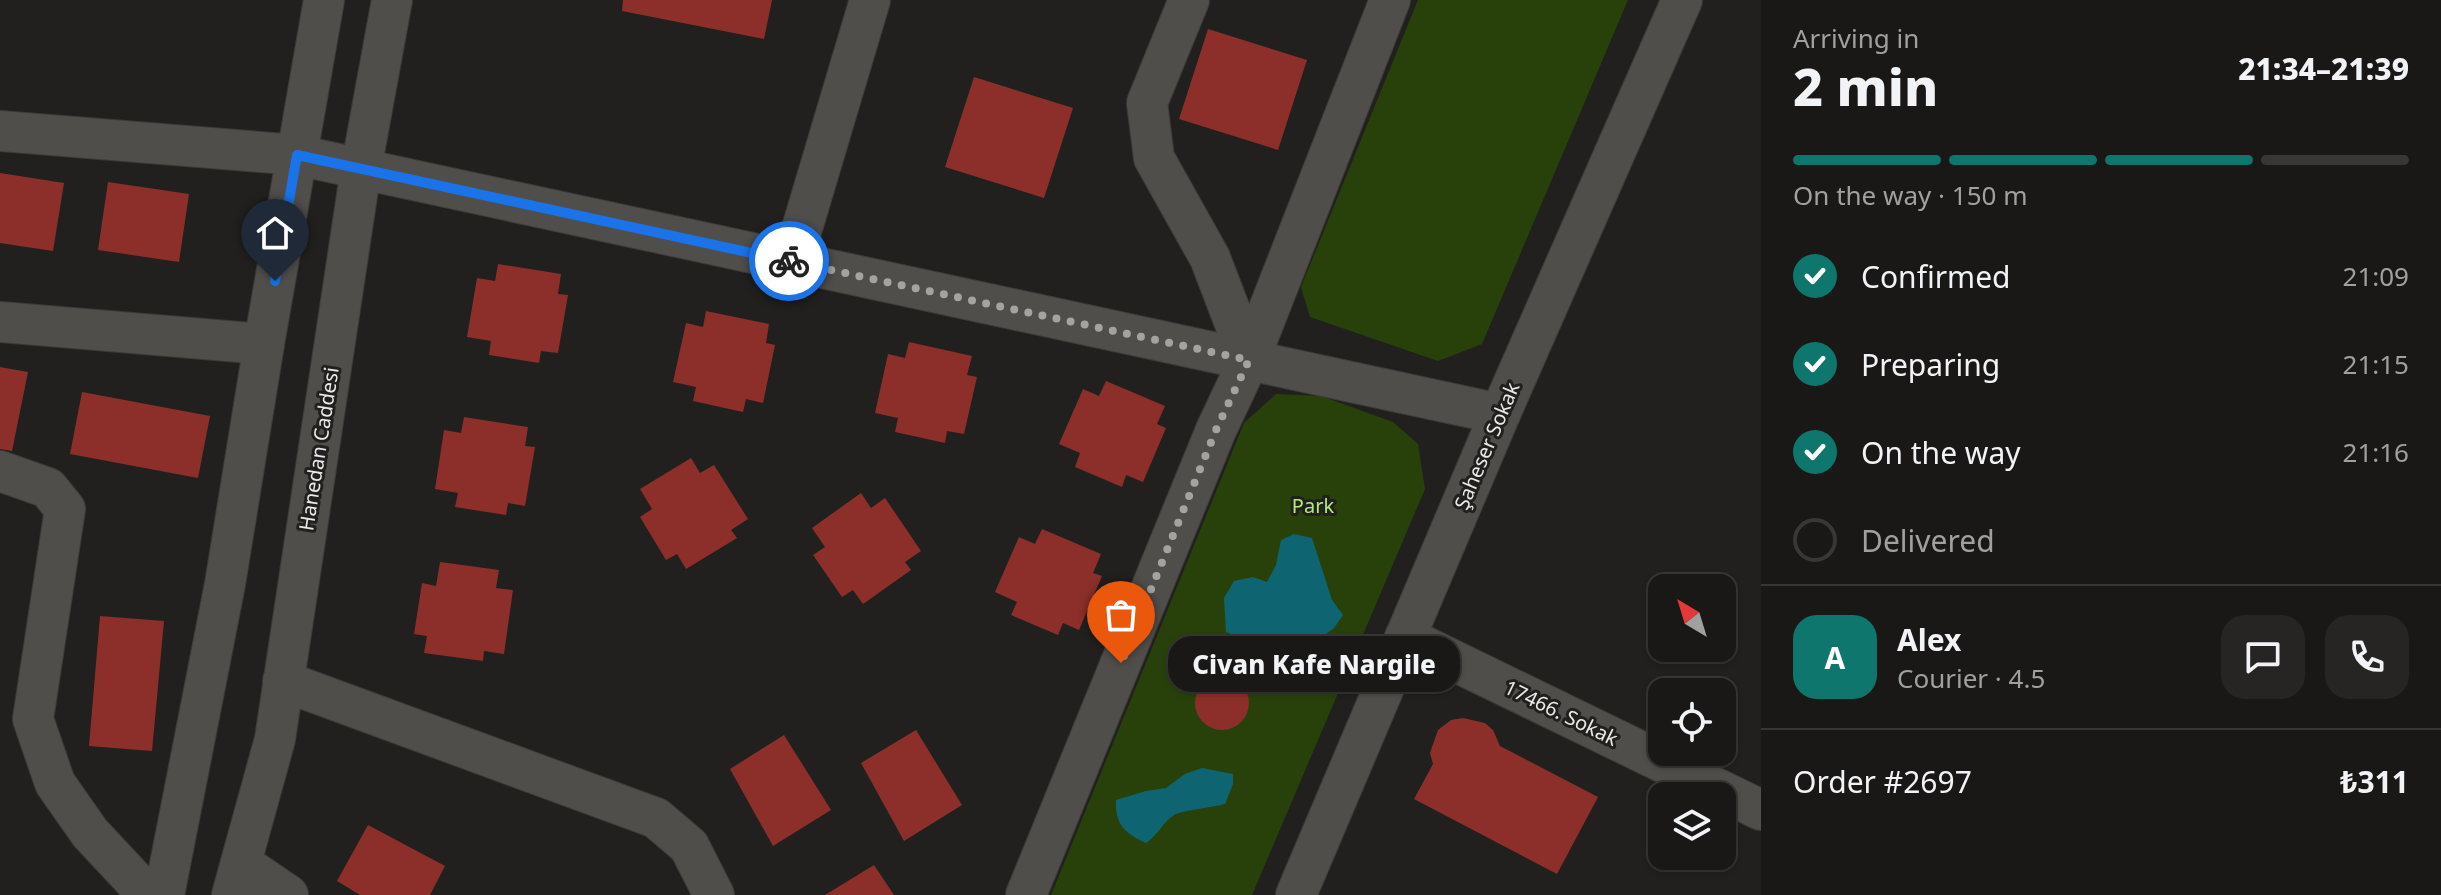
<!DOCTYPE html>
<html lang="en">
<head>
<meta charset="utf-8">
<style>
  body { margin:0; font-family:"Noto Sans",sans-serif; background:#262523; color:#f1f3f6; height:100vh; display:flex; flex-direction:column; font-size:30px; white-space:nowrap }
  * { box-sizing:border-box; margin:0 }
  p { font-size:26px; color:#9fa0a1 }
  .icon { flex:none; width:44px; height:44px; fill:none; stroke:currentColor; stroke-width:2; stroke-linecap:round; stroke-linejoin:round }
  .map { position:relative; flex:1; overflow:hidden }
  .panel { display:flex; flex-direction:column; background:#191816; width:680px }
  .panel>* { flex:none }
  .needle { width:52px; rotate:322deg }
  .buttons { position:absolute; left:1648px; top:574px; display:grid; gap:16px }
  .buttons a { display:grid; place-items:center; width:88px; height:88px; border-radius:16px; background:#191816; box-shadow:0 2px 6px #0004,0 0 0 2px #373735; font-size:40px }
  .pin { position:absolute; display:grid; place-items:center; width:68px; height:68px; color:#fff; margin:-82px -34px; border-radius:50% 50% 50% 0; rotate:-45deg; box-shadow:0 0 8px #0007 }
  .pin .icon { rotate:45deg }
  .courier { position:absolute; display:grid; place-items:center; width:80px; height:80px; margin:-40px; border:6px solid #1a73e8; border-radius:50%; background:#fff; color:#222; box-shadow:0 2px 10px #0007 }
  .bubble { position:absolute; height:56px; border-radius:24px; background:#191816; box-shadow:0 2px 6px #0004,0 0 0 2px #373735; font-size:26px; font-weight:800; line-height:56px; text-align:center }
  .head em { font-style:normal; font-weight:800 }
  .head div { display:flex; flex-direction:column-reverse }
  .head { display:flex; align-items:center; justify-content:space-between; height:136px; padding:0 32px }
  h1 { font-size:52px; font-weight:800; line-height:60px }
  .bar { display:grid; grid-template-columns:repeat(4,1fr); gap:12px 8px; align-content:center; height:96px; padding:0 32px }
  .bar i { height:10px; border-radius:6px; background:#373735 }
  .bar .current { background:#0f766e }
  .bar p { grid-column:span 4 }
  .line { display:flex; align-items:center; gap:20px; padding:0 32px; border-top:2px solid #373735 }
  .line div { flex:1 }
  .round { display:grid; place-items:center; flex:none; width:84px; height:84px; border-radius:24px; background:#262523 }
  ol { padding:0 32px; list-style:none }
  li { display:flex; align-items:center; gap:24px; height:88px }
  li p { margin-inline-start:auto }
  li .icon { padding:8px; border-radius:50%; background:#0f766e; color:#fff; stroke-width:4 }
  li:last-child { color:#9fa0a1 }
  li i { width:44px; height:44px; border:4px solid #373735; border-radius:50% }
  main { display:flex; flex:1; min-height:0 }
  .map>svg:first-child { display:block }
  .green { fill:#28410b }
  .water { fill:#0f6471 }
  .building { fill:#8c2f2a }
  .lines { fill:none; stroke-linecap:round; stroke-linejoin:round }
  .minor-casing { stroke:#3c3b39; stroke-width:42 }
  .minor { stroke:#4f4e4b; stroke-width:40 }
  .done { stroke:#a3a3a1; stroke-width:8; stroke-dasharray:0 14.4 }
  .route { stroke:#1a73e8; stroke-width:10 }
  .labels { text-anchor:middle; stroke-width:6; stroke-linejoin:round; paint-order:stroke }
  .street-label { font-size:20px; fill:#e9e9e7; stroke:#21201e }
  .park-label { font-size:20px; fill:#b0eb78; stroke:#21201e }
</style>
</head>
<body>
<main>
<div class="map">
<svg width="1761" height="895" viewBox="0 0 1761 895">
  <rect width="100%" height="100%" fill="#21201e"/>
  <g class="green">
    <path d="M 1418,0 L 1628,0 L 1482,344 L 1438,361 L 1310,317 L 1301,287 Z"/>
    <path d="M 1276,394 L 1321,396 L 1393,422 L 1418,444 L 1425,489 L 1252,895 L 1051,895 L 1244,423 Z"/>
  </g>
  <g class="water">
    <path d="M 1294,534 L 1312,538 L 1332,600 L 1343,615 L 1334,628 L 1318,640 L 1274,650 L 1226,632 L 1224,598 L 1234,581 L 1253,577 L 1267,582 L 1276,565 L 1281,540 Z"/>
    <path d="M 1202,768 L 1233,774 L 1233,784 L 1225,804 C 1214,807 1180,811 1174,815 C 1163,822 1158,835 1146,843 C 1124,833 1115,824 1116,800 L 1146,791 L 1166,788 L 1185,774 Z"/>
  </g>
  <g class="building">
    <path d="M 623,0 L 772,0 L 764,39 L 622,11 Z"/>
    <path d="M 1208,29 L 1307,60 L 1278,150 L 1179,119 Z"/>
    <path d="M 974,77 L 1073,108 L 1044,198 L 945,167 Z"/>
    <path d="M 0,173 L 64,183 L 53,251 L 0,243 Z"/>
    <path d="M 108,182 L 189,194 L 179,262 L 98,250 Z"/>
    <path d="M 498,264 L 561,274 L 558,294 L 568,295 L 558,353 L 541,351 L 539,363 L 489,355 L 491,341 L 467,337 L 477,278 L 495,281 Z"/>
    <path d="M 706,311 L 769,324 L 766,343 L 775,345 L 763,403 L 746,399 L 743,412 L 693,401 L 696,387 L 673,382 L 686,323 L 703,327 Z"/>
    <path d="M 909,342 L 972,356 L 967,375 L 977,377 L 964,434 L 947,431 L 945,443 L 895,432 L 898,418 L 875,413 L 888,354 L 905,358 Z"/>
    <path d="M 0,367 L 28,372 L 12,451 L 0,449 Z"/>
    <path d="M 1106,381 L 1165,406 L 1157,424 L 1166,428 L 1143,482 L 1126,475 L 1122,487 L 1075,467 L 1080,453 L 1059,444 L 1083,389 L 1099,396 Z"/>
    <path d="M 82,392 L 210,416 L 198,478 L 70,454 Z"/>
    <path d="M 464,417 L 528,427 L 525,446 L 535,447 L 525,506 L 508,503 L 506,515 L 455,507 L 458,493 L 435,489 L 444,430 L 461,433 Z"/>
    <path d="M 691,458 L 700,473 L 714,465 L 748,519 L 731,530 L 737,538 L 686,569 L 677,554 L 666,560 L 640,517 L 652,509 L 640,489 Z"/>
    <path d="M 861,493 L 871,508 L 885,498 L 921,551 L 905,562 L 911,570 L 863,604 L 853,590 L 842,597 L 813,555 L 825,547 L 812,528 Z"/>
    <path d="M 1042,529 L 1101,554 L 1093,573 L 1102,576 L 1079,630 L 1063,623 L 1058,635 L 1011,615 L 1017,602 L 995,592 L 1019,537 L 1035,544 Z"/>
    <path d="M 440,562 L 499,570 L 496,588 L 513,590 L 504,654 L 484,651 L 483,661 L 424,653 L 427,636 L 414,634 L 422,583 L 436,586 Z"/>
    <path d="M 100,616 L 164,621 L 152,751 L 89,746 Z"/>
    <circle cx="1222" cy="703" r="27"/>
    <path d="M 1463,718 L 1485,723 L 1493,730 L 1500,746 L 1598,797 L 1557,874 L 1414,799 L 1433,764 L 1430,753 L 1438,730 L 1451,720 Z"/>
    <path d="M 916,730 L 962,805 L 904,841 L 861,763 Z"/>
    <path d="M 784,735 L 831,810 L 773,846 L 730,769 Z"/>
    <path d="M 368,825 L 445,866 L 430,895 L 360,895 L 337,881 Z"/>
    <path d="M 874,865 L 894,895 L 825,895 Z"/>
  </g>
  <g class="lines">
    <g class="minor-casing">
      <g id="minor">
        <path d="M 1189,0 L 1147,103 L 1154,158 L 1210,258 L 1249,360"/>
        <path d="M 0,131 L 297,155 L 1500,414"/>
        <path d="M 792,262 L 870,0"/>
        <path d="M 0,322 L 264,344"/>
        <path d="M 0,471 L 48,488 L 65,509 L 33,719 L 55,783 L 90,833 L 148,895"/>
        <path d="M 1405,637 L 1761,810"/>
        <path d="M 283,681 L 656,818 L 689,846 L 714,895"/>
        <path d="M 241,863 L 288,895"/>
        <path d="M 164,895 L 225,584 L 264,344 L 324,0"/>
        <path d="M 232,895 L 275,739 L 361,169 L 392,0"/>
        <path d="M 1026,895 L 1216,430 L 1249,360 L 1390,0"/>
        <path d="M 1296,895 L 1500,414 L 1682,0"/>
      </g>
    </g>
    <use href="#minor" class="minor"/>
  </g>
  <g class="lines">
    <path class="done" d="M 789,261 L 1249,360 L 1216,430 L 1121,663"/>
    <path class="route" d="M 275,281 L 297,155 L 789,261"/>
  </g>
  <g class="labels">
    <g class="street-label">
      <text transform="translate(1487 446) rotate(-67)" y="7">Şaheser Sokak</text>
      <text transform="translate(319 449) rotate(-81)" y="7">Hanedan Caddesi</text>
      <text transform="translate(1561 713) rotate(26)" y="7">17466. Sokak</text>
    </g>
    <g class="park-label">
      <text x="1313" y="513">Park</text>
    </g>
  </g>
</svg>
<div class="buttons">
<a><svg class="needle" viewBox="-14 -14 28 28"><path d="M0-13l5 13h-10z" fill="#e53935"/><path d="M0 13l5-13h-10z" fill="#9fa0a1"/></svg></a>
<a><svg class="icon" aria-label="locate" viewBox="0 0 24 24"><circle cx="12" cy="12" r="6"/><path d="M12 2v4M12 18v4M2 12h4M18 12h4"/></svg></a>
<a><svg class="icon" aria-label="layers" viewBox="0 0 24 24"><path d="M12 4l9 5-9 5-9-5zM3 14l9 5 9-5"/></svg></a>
</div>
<div class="pin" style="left:1121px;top:663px;background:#ea580c"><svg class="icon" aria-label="bag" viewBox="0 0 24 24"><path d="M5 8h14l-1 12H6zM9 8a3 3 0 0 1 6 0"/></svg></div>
<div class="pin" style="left:275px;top:281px;background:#1f2937"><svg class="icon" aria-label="home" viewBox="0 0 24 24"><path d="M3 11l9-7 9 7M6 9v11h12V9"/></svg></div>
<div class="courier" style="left:789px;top:261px"><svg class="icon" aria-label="bike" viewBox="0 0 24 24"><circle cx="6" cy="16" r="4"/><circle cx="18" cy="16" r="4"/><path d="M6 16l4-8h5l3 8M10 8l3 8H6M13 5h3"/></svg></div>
<div class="bubble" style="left:1168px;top:636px;width:292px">Civan Kafe Nargile</div>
</div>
<section class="panel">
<div class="head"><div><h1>2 min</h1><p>Arriving in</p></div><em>21:34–21:39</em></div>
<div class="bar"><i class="current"></i><i class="current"></i><i class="current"></i><i></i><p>On the way · 150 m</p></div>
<ol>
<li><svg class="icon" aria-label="check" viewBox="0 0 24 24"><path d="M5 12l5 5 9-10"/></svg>Confirmed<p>21:09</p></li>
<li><svg class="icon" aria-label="check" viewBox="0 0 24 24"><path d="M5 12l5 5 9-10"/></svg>Preparing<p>21:15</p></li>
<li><svg class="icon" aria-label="check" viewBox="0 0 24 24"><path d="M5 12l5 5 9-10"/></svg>On the way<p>21:16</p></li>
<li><i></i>Delivered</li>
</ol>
<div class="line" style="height:144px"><b class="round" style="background:#0f766e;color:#fff">A</b><div><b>Alex</b><p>Courier · 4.5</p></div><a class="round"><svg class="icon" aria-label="chat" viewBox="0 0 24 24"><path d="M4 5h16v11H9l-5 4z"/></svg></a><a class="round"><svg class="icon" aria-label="phone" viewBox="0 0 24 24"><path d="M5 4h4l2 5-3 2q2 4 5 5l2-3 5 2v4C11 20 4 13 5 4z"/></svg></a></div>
<div class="line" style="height:104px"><div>Order #2697</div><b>₺311</b></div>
</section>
</main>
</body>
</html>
